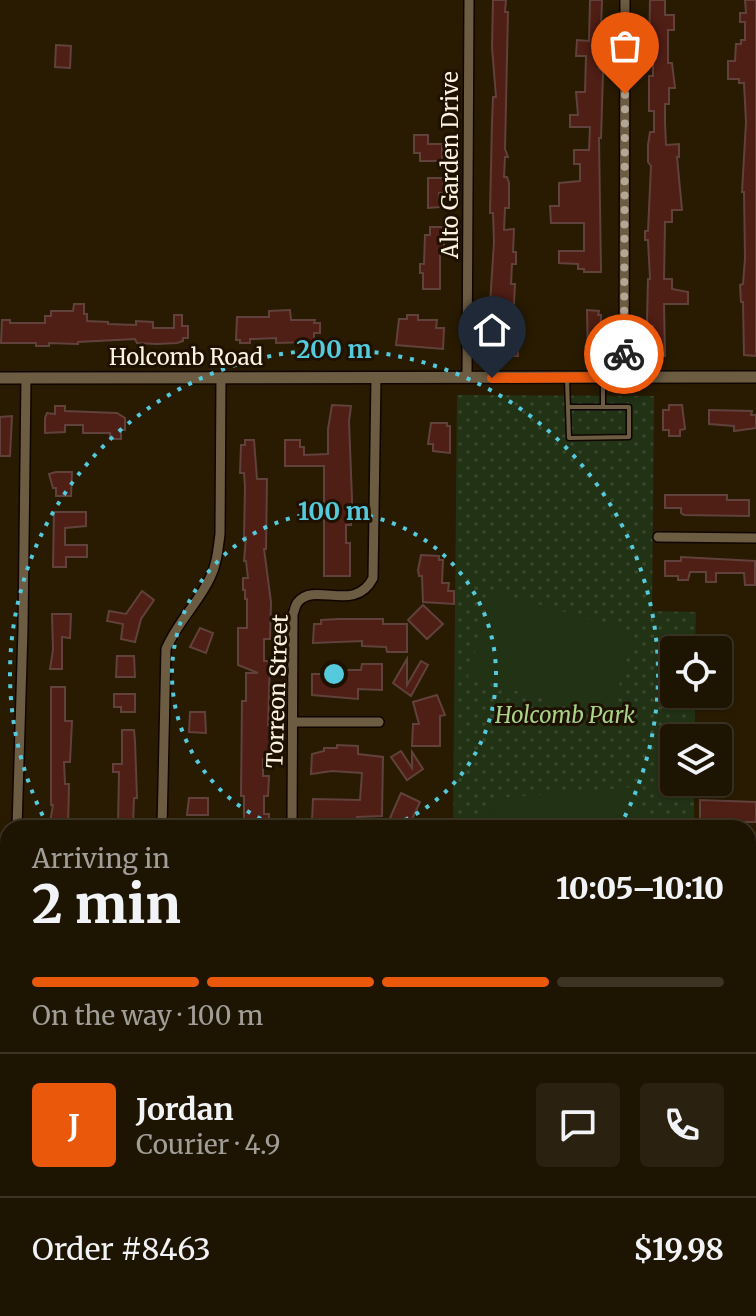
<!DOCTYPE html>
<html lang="en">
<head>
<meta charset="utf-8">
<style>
  body { margin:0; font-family:Merriweather,serif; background:#2b2111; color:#f1f3f6; height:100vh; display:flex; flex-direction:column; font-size:30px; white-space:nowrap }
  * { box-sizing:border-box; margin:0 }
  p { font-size:26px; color:#a19e99 }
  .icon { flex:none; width:44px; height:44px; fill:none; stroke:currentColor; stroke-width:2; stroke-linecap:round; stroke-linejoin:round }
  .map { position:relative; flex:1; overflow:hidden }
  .sheet { position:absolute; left:0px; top:820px; width:756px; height:496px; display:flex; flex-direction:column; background:#1e1402; border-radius:24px 24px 0 0; box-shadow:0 2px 6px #0004,0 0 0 2px #3c3324 }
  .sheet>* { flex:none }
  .controls { position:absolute; left:660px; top:636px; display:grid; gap:16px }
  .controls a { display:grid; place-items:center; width:72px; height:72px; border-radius:8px; background:#1e1402; box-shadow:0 2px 6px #0004,0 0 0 2px #3c3324; font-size:40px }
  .pin { position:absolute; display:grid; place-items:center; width:68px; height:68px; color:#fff; margin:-82px -34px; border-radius:50% 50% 50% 0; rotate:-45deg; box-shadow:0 0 8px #0007 }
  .pin .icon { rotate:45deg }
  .courier { position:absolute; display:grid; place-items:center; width:80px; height:80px; margin:-40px; border:6px solid #ea580c; border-radius:50%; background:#fff; color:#222; box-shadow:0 2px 10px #0007 }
  .summary em { font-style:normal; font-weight:800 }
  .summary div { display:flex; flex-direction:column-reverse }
  .summary { display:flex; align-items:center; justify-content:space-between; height:136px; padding:0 32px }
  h1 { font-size:52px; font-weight:800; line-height:60px }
  .bar { display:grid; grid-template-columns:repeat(4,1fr); gap:12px 8px; align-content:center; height:96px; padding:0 32px }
  .bar i { height:10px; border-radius:6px; background:#3c3324 }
  .bar .current { background:#ea580c }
  .bar p { grid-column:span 4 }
  .line { display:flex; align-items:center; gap:20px; padding:0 32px; border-top:2px solid #3c3324 }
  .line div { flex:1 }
  .round { display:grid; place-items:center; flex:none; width:84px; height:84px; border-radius:8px; background:#2b2111 }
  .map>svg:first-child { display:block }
  .park { fill:url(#park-dots) }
  .pitch { fill:#223215 }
  .building { fill:#4f1e15; stroke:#60413b; stroke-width:2 }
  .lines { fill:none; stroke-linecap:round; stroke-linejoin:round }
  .service-casing { stroke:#100500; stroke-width:7 }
  .minor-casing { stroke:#100500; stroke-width:12 }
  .tertiary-casing { stroke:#100500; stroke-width:14 }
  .service { stroke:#6c5c42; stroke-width:4 }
  .minor { stroke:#6c5c42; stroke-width:9 }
  .tertiary { stroke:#6c5c42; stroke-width:11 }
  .done { stroke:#b2a795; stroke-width:8; stroke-dasharray:0 14.4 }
  .route { stroke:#ea580c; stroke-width:10 }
  .ring { fill:none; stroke:#54cadc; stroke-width:4; stroke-dasharray:4 8 }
  .labels { text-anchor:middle; stroke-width:6; stroke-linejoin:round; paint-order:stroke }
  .street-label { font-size:22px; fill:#fcf3e4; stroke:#1e1100 }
  .park-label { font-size:22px; font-style:italic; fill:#a9d38a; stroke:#1e1100 }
  .centre { fill:#54cadc; stroke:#1e1100; stroke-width:4 }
  .ring-label { font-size:24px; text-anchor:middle; font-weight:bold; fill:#54cadc; stroke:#1e1100; stroke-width:6; stroke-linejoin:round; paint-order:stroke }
</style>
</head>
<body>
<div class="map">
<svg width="756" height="1316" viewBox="0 0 756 1316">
  <defs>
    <pattern id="park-dots" width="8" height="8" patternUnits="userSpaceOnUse" patternTransform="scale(2)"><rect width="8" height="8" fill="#223215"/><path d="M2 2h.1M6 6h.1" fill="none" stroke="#38462c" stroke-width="1.8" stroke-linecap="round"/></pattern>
  </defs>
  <rect width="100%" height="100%" fill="#281b02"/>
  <path class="park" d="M 457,395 L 654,396 L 652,611 L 696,612 L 695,650 L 674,650 L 674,694 L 695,694 L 695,738 L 674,738 L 674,782 L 694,782 L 694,828 L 453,828 Z"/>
  <g class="pitch">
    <path d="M 492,591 L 634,632 L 610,718 L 468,677 Z"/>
    <path d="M 636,787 L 639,828 L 490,828 L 488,799 Z"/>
  </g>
  <g class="building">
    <path d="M 493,0 L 506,0 L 505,12 L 508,12 L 505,149 L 508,157 L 505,157 L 504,177 L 507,177 L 509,183 L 509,208 L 505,208 L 504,230 L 514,229 L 513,252 L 516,252 L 516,264 L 512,264 L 511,284 L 515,284 L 514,304 L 490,304 L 494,242 L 493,213 L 490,213 L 492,122 L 493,97 L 496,97 L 492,47 Z"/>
    <path d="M 590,0 L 602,0 L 601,29 L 598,29 L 597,48 L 601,48 L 599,68 L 603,72 L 601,138 L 599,138 L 601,272 L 584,272 L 584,269 L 578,269 L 578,264 L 559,263 L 559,251 L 584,251 L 584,223 L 551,223 L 550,206 L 559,206 L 559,183 L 580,181 L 580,164 L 574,164 L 574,150 L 589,150 L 590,127 L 570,127 L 570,115 L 578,115 L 576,92 L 585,92 L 586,56 L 576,56 L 577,40 L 589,41 Z"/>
    <path d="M 650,0 L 665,0 L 665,15 L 674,15 L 674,30 L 668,30 L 668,63 L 672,63 L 675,88 L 669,88 L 669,104 L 665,104 L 665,124 L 666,145 L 679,144 L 679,157 L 677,157 L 682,210 L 672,210 L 672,222 L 665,222 L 664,279 L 672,279 L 672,289 L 688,292 L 688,304 L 664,304 L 665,356 L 649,356 L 650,345 L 653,345 L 653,326 L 649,326 L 647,322 L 648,279 L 650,279 L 648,240 L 645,240 L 645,231 L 648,231 L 651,166 L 648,162 L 648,145 L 650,132 L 654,132 L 654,111 L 649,111 L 649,76 L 653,76 L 653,59 L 649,59 L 649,54 Z"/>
    <path d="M 745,0 L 756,0 L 756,356 L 744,355 L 743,302 L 741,302 L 740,285 L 743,284 L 745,258 L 744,192 L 742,192 L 746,122 L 744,83 L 739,83 L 739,79 L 728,79 L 728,61 L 735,61 L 736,44 L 741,44 L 741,40 L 745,40 L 745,22 L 740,22 L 740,13 L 746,13 Z"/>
    <path d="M 56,45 L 71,46 L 70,68 L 55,67 Z"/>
    <path d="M 414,135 L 428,135 L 428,144 L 442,144 L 442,161 L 420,161 L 420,153 L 414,153 Z"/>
    <path d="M 428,178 L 443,178 L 444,193 L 439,193 L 440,207 L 428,208 Z"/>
    <path d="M 430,227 L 444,227 L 444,250 L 440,250 L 440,289 L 423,289 L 423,273 L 420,273 L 420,264 L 424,264 L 425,235 L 430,235 Z"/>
    <path d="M 74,304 L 84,304 L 84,314 L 87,314 L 87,321 L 108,322 L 108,324 L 136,325 L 136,321 L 153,322 L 153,328 L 174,328 L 174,315 L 182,315 L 182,326 L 188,326 L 188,338 L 183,338 L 183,341 L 177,343 L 157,344 L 137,343 L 135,339 L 78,342 L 78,344 L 49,343 L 49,346 L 36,346 L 36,343 L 1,343 L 2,320 L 10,320 L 10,323 L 45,323 L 45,316 L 51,316 L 51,311 L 73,311 Z"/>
    <path d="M 290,310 L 291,320 L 315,320 L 314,323 L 320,323 L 320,333 L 314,333 L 314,342 L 276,343 L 276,338 L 254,339 L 250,339 L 250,343 L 240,343 L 240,340 L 236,340 L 237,317 L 269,317 L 269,311 Z"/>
    <path d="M 587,310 L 599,311 L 598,315 L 601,315 L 600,355 L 588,355 Z"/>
    <path d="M 407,315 L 418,315 L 418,320 L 437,320 L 436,328 L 444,328 L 443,349 L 396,345 L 399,319 L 407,319 Z"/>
    <path d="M 496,339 L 517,340 L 518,356 L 491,357 L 491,341 L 496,341 Z"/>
    <path d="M 332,405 L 351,406 L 349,421 L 352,499 L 351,525 L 346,525 L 346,543 L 350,543 L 350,576 L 324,576 L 324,466 L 285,466 L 285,440 L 300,440 L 300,447 L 304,447 L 304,455 L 328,454 L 328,429 Z"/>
    <path d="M 669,405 L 682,405 L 685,429 L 680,430 L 680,436 L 669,436 L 669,430 L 663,430 L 663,410 L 669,410 Z"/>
    <path d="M 55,406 L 65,406 L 65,411 L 117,413 L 125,418 L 125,430 L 121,430 L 121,439 L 110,439 L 110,433 L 83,433 L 83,425 L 65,425 L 65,432 L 45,433 L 45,418 L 47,413 L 55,414 Z"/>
    <path d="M 709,410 L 752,411 L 751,415 L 756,415 L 756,428 L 734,431 L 734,426 L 709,424 Z"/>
    <path d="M 12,416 L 10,456 L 0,456 L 0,417 Z"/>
    <path d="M 431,423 L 447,423 L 447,426 L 450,426 L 450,453 L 433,451 L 433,444 L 428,444 Z"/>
    <path d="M 245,440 L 254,440 L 257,479 L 267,479 L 266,549 L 264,549 L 271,602 L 270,639 L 264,639 L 264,661 L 270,661 L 268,726 L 270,727 L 270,759 L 263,759 L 263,776 L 269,776 L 268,796 L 264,796 L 264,814 L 269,814 L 269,828 L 244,828 L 244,796 L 241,796 L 242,701 L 246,701 L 246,673 L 258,673 L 238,665 L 238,628 L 247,628 L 247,599 L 245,599 L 245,590 L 243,590 L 243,578 L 248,578 L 246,561 L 244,561 L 246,537 L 244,537 L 245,487 L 244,473 L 240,473 L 241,445 L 245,445 Z"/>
    <path d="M 56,472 L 72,472 L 71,496 L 56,496 L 56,488 L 53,488 L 49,474 Z"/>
    <path d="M 665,495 L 727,495 L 727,500 L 749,500 L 749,516 L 684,515 L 681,513 L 681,508 L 665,508 Z"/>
    <path d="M 54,512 L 86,512 L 86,526 L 65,528 L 65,545 L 87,545 L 87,557 L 66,557 L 66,567 L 53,567 Z"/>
    <path d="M 421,555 L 439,556 L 439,560 L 443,560 L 442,583 L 449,583 L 448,591 L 454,591 L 454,604 L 423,602 L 422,576 L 419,576 L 418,570 Z"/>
    <path d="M 681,557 L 755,561 L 755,585 L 745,585 L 744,573 L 716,573 L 716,582 L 706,582 L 706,572 L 690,572 L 688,580 L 678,580 L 678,576 L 665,576 L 665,561 L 681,561 Z"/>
    <path d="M 142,591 L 154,600 L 141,619 L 135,642 L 121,639 L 123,624 L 107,621 L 109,611 L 126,614 Z"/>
    <path d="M 423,605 L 443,624 L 427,639 L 408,620 Z"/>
    <path d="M 52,614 L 71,614 L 70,638 L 62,637 L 62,669 L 50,669 L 53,650 Z"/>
    <path d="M 339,619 L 383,619 L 383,624 L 407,624 L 407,652 L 387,652 L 386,647 L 362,646 L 362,641 L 313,643 L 314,624 L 321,624 L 321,620 Z"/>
    <path d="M 200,628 L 213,633 L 206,653 L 190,647 Z"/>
    <path d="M 117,656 L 134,656 L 135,677 L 116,677 Z"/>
    <path d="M 407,659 L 407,685 L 421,661 L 428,665 L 411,696 L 393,683 Z"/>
    <path d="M 362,664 L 382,664 L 382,690 L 358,689 L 358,699 L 312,695 L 312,674 L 337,674 L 337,670 L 361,670 Z"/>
    <path d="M 51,687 L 65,687 L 65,721 L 72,721 L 70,762 L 64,762 L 65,784 L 69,784 L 68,828 L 49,828 L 53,805 L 51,805 Z"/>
    <path d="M 114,694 L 135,694 L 135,712 L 121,712 L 121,707 L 114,707 Z"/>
    <path d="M 437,695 L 445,715 L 440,716 L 440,746 L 412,746 L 413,724 L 419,724 L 413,702 Z"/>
    <path d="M 190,712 L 205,712 L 206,733 L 189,732 Z"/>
    <path d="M 122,730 L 134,730 L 135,741 L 137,798 L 134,798 L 133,825 L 118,826 L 119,772 L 113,772 L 113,764 L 122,764 Z"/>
    <path d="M 337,745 L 358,746 L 358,754 L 383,757 L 382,816 L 357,817 L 357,822 L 332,820 L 329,825 L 312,821 L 313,799 L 360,800 L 362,773 L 332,771 L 311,774 L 312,754 L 324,751 L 324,748 L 337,748 Z"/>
    <path d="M 401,751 L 412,768 L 412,752 L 423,769 L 407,780 L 391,757 Z"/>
    <path d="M 401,793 L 420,802 L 409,826 L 390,818 Z"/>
    <path d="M 189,798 L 208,798 L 208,815 L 187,815 Z"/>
    <path d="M 700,800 L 756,802 L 756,822 L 734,822 L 734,826 L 700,823 Z"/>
  </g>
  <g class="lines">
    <g class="service-casing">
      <g id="service">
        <path d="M 567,379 L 569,438 L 629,437 L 629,407 L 568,407"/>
        <path d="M 603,381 L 603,407"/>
      </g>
    </g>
    <g class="minor-casing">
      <g id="minor">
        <path d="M 624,377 L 625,0"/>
        <path d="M 467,378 L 469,0"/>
        <path d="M 658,537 L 756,538"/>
        <path d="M 293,722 L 379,722"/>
        <path d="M 17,828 L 23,628 L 26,378"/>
        <path d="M 162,828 L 166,649 C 178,621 199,602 210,578 C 217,564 218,549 220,534 L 221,377"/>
        <path d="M 292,828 L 293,614 C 295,610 295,605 298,602 C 315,581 355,614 373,578 L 376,378"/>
        <path d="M 748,851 L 756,851"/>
        <path d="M 0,932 L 8,932"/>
        <path d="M 748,1024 L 756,1024"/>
        <path d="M 748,1198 L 756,1198"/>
        <path d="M 0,1307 L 8,1307"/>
        <path d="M 221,1308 L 221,1316"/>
        <path d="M 48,1316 L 48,1308"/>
        <path d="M 395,1316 L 395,1308"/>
        <path d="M 570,1316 L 570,1308"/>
      </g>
    </g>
    <g class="tertiary-casing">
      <path id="tertiary" d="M 0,378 L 756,377"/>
    </g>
    <use href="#service" class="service"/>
    <use href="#minor" class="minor"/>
    <use href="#tertiary" class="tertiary"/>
  </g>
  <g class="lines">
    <path class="done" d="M 624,354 L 625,94"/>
    <path class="route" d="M 492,378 L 624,377 L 624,354"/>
  </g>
  <g class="ring">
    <path d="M283 828A162 162 0 1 1 385 828"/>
    <path d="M48 826A324 324 0 1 1 620 826"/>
  </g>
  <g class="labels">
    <g class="street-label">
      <text transform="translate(450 165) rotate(-90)" y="8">Alto Garden Drive</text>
      <text x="186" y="365">Holcomb Road</text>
      <text transform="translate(277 691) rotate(-88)" y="8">Torreon Street</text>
    </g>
    <g class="park-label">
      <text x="565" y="723">Holcomb Park</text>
    </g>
  </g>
  <circle cx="334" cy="674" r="12" class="centre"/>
  <g class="ring-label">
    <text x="334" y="358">200 m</text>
    <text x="334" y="520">100 m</text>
  </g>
</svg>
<div class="controls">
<a><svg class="icon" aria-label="locate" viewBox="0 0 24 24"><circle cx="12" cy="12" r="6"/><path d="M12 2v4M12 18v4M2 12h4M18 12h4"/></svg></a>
<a><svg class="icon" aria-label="layers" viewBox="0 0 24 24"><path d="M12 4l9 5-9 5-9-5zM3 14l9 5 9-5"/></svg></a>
</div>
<div class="pin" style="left:625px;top:94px;background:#ea580c"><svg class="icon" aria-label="bag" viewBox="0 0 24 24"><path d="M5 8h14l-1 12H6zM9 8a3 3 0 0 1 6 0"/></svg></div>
<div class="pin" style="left:492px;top:378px;background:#1f2937"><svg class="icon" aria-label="home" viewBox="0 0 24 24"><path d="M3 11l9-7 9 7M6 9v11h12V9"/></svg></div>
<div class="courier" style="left:624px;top:354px"><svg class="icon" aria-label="bike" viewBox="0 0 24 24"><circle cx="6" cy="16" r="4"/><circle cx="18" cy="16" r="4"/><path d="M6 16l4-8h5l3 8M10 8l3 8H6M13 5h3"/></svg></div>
<section class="sheet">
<div class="summary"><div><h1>2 min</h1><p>Arriving in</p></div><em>10:05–10:10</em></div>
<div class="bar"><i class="current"></i><i class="current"></i><i class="current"></i><i></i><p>On the way · 100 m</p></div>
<div class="line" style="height:144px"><b class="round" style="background:#ea580c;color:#fff">J</b><div><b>Jordan</b><p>Courier · 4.9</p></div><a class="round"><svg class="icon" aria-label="chat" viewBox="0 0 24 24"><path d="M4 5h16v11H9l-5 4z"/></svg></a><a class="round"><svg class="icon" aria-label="phone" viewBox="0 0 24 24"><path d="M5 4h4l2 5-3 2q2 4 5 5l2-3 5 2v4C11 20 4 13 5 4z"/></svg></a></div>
<div class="line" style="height:104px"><div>Order #8463</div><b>$19.98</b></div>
</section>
</div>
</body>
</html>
